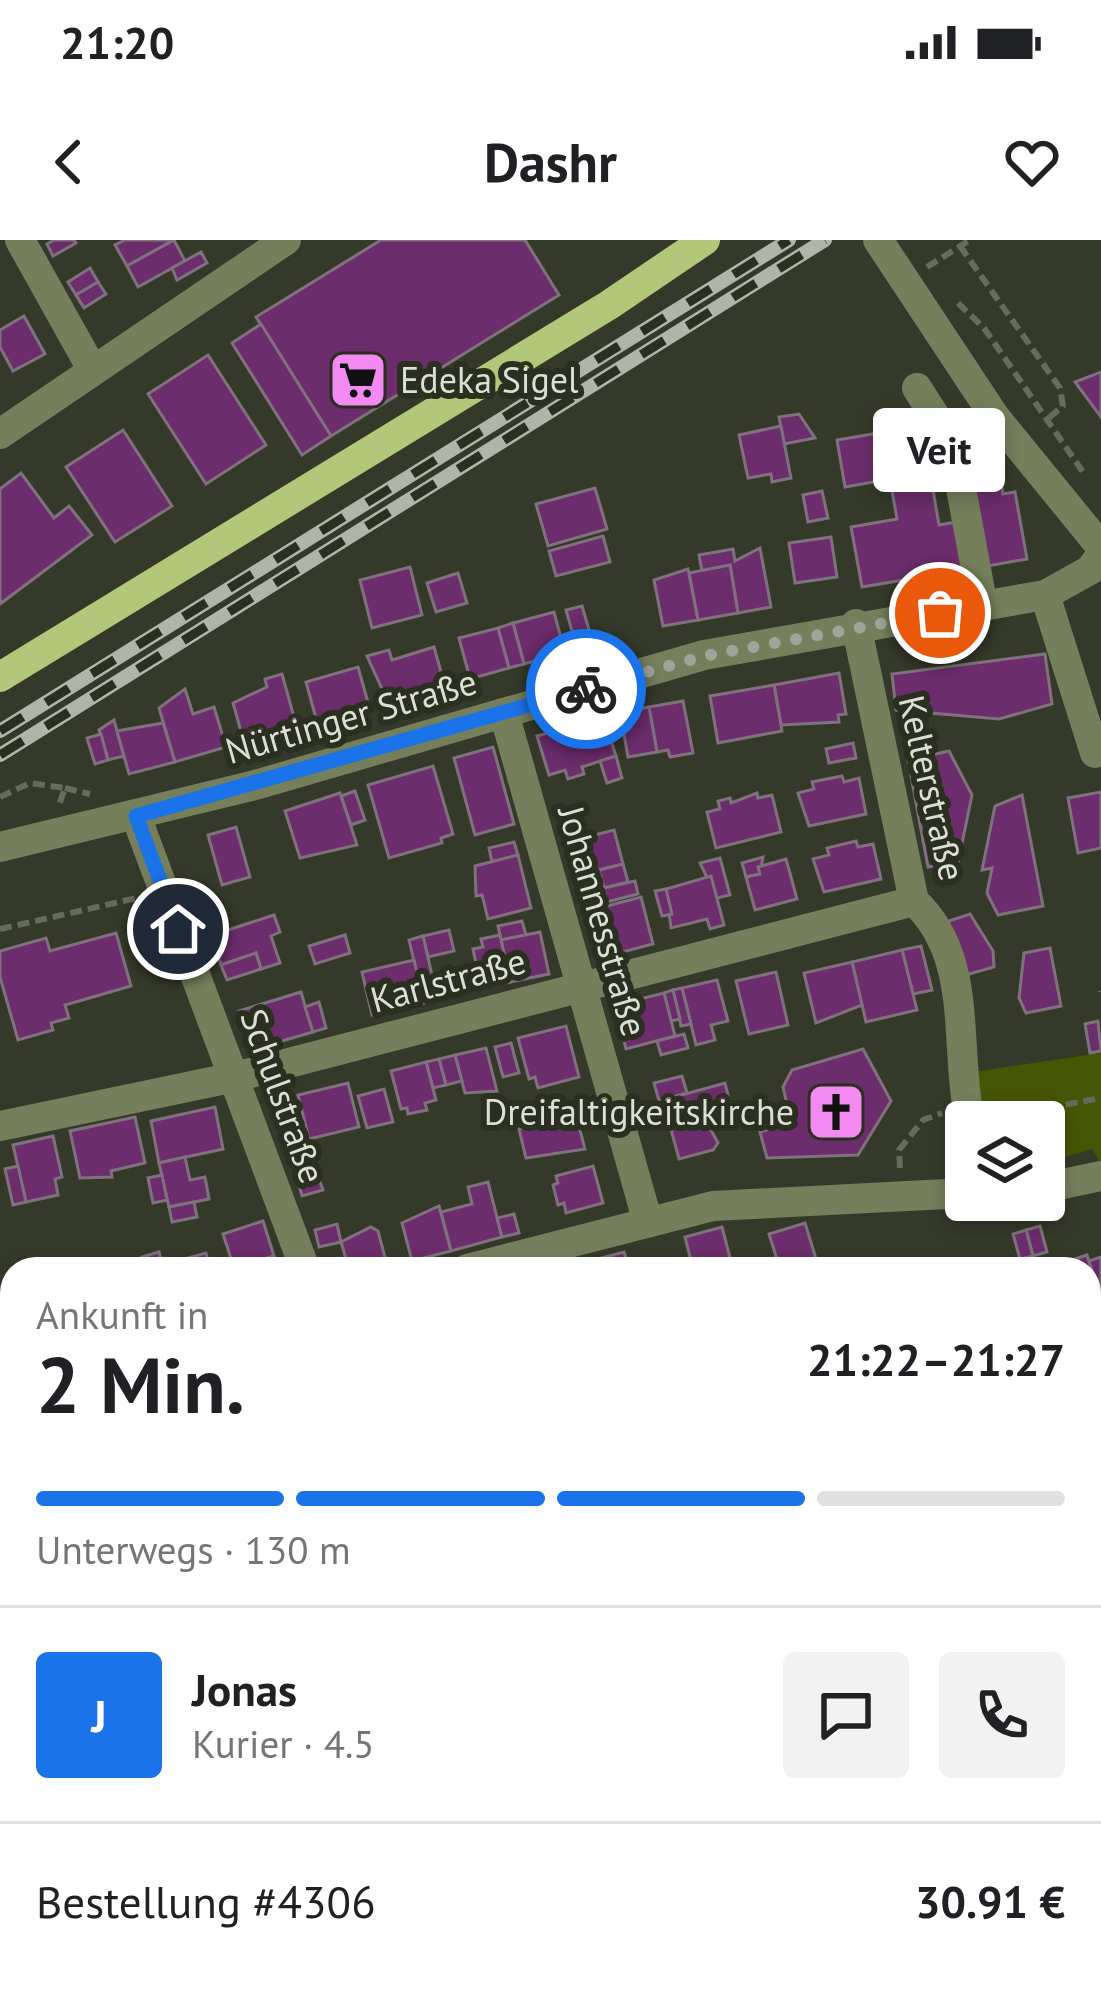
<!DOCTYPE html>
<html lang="de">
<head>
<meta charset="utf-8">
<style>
  body { margin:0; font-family:"PT Sans",sans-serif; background:#f2f2f2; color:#202124; height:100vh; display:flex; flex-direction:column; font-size:45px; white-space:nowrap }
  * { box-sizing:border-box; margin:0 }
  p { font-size:39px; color:#757577 }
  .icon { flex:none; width:66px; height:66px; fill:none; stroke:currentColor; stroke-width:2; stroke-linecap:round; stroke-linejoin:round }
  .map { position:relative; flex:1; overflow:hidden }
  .sheet { position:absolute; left:0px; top:1017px; width:1101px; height:747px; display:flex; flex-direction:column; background:#fff; border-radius:36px 36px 0 0; box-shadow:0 6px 18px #0003 }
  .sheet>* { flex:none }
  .fabs { position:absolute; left:945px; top:861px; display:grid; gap:24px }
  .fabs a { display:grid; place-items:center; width:120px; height:120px; border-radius:12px; background:#fff; box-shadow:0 6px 18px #0003; font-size:60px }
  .pin { position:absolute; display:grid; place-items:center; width:102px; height:102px; color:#fff; margin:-51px; border:6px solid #fff; border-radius:50%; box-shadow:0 3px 12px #0007 }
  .courier { position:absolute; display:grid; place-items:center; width:120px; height:120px; margin:-60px; border:9px solid #1a73e8; border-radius:50%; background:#fff; color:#222; box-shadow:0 3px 15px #0007 }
  .bubble { position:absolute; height:84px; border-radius:12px; background:#fff; box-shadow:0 6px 18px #0003; font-size:39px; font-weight:700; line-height:84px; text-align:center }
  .head em { font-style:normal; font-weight:700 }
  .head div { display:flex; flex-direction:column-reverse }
  .head { display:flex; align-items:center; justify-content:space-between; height:204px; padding:0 36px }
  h1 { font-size:78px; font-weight:700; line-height:90px }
  .bar { display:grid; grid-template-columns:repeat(4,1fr); gap:18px 12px; align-content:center; height:144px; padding:0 36px }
  .bar i { height:15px; border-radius:9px; background:#e0e0e0 }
  .bar .selected { background:#1a73e8 }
  .bar p { grid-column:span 4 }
  .line { display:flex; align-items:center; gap:30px; padding:0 36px; border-top:3px solid #e0e0e0 }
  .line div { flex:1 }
  .round { display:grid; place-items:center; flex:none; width:126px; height:126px; border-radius:12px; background:#f2f2f2 }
  .status { display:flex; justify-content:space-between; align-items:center; height:84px; padding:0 60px; background:#fff; direction:ltr }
  .status svg { height:33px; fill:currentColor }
  header { display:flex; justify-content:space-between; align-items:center; height:156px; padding:0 36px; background:#fff; font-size:54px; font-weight:700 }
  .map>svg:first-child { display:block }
  .green { fill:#465604 }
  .building { fill:#6b2d6b; stroke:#80717f; stroke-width:3 }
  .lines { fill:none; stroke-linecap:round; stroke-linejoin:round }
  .path { stroke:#676b5d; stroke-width:6; stroke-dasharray:12 6; stroke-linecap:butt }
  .minor { stroke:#757f5b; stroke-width:30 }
  .major { stroke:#b2c77a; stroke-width:30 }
  .rail-casing { stroke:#b1b4a9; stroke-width:14 }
  .rail { stroke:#2a2f1f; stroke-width:9; stroke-dasharray:27; stroke-linecap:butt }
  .done { stroke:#a1a599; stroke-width:12; stroke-dasharray:0 21.6 }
  .route { stroke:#1a73e8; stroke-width:15 }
  .labels { text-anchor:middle; stroke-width:12; stroke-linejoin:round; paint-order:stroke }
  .poi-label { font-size:36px; fill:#dcdfd5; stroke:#2a2f1f; text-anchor:start }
  .street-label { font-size:36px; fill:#dcdfd5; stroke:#2a2f1f }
</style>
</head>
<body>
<div class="status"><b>21:20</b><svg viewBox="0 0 49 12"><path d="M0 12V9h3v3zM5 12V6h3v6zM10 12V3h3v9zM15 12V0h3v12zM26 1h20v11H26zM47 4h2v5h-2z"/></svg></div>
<header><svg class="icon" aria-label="back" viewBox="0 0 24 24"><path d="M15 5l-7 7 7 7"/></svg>Dashr<svg class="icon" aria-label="heart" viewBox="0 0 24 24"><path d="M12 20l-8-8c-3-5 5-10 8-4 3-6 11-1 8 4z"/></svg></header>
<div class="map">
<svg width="1101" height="1763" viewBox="0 0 1101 1763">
  <rect width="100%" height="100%" fill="#343929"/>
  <g class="green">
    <path d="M 1101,813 L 1101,924 L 1092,909 L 1044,923 L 1044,882 L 981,882 L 973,832 Z"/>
    <path d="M 625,1752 L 909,1752 L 914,1763 L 630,1763 Z"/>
  </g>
  <g class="building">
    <path d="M 54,0 L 74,0 L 76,3 L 53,16 L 47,4 Z"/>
    <path d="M 125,0 L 174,0 L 127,26 L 115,5 Z"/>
    <path d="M 174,0 L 185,21 L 138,47 L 127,26 Z"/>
    <path d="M 381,0 L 525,0 L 559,55 L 331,196 L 256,77 Z"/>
    <path d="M 201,12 L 207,23 L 177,40 L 172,28 Z"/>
    <path d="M 90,28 L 98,42 L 76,55 L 68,42 Z"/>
    <path d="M 98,42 L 106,54 L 84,68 L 76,55 Z"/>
    <path d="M 24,76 L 45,114 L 13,131 L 0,107 L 0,90 Z"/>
    <path d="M 261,84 L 331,196 L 302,215 L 232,103 Z"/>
    <path d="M 208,115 L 266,205 L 206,244 L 148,154 Z"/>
    <path d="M 1101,132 L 1101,177 L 1075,142 Z"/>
    <path d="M 799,174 L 815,198 L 784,204 L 779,177 Z"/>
    <path d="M 910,176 L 912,188 L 922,186 L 930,232 L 845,247 L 837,200 L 896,190 L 894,179 Z"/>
    <path d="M 781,186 L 791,238 L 772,242 L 771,234 L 748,238 L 739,195 Z"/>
    <path d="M 123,190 L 172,266 L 115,302 L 66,227 Z"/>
    <path d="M 988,231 L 990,245 L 1001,243 L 1003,254 L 1015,252 L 1027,319 L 982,327 L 965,235 Z"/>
    <path d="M 930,232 L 939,285 L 961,281 L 969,329 L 862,347 L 851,287 L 897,279 L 890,239 Z"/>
    <path d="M 21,233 L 54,278 L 69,266 L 92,295 L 0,364 L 0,249 Z"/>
    <path d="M 595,248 L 607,289 L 548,306 L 536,264 Z"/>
    <path d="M 822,251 L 828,278 L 808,282 L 803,255 Z"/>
    <path d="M 603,296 L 610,322 L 556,336 L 549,311 Z"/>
    <path d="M 831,297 L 837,337 L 795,343 L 789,303 Z"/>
    <path d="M 760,308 L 771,367 L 738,373 L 730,325 L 702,331 L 699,315 L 733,309 L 735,321 Z"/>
    <path d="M 730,325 L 738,373 L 698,380 L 689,333 Z"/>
    <path d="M 410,327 L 422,375 L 372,388 L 360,340 Z"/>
    <path d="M 688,329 L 698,380 L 663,386 L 654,340 Z"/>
    <path d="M 458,333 L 467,363 L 436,372 L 427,343 Z"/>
    <path d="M 582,366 L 590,393 L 574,398 L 566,370 Z"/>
    <path d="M 554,372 L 565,413 L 524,424 L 513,383 Z"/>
    <path d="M 513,383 L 524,424 L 509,428 L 498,388 Z"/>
    <path d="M 498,388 L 509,428 L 470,439 L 459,398 Z"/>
    <path d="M 434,407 L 445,446 L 388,462 L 367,416 L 389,410 L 392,420 Z"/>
    <path d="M 1045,414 L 1052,464 L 999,479 L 896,470 L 892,434 Z"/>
    <path d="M 358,427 L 369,466 L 317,482 L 306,442 Z"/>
    <path d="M 839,433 L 846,474 L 838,475 L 839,482 L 781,485 L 774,445 Z"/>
    <path d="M 282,434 L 297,488 L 244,502 L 233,463 L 267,447 L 265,439 Z"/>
    <path d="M 774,445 L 782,491 L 718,503 L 710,456 Z"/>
    <path d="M 185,449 L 193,474 L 214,467 L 226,507 L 175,522 L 159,468 Z"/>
    <path d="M 683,461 L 693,513 L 670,517 L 668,510 L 657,512 L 649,467 Z"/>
    <path d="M 649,467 L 657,512 L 628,517 L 620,472 Z"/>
    <path d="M 603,476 L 616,516 L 582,527 L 584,534 L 568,539 L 565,530 L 549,535 L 537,496 Z"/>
    <path d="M 114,480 L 124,516 L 108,520 L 99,490 Z"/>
    <path d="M 163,483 L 175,522 L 129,534 L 117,491 Z"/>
    <path d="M 101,494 L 108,520 L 95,524 L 87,498 Z"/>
    <path d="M 853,503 L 856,518 L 829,523 L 826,509 Z"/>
    <path d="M 493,507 L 514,584 L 475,595 L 454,518 Z"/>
    <path d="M 949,511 L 972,555 L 958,623 L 928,627 L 908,520 Z"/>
    <path d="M 616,516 L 622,538 L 607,543 L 600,521 Z"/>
    <path d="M 433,526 L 453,594 L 441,598 L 442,603 L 389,618 L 368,545 Z"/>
    <path d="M 842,536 L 844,542 L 859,538 L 866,574 L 809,586 L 798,553 L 814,549 L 812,542 Z"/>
    <path d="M 355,551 L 365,580 L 351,585 L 341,556 Z"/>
    <path d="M 1101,552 L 1101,608 L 1078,613 L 1068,558 Z"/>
    <path d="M 340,553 L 357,605 L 300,618 L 285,571 Z"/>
    <path d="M 757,553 L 758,558 L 772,555 L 781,592 L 716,608 L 707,572 L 720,569 L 718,561 L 730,558 L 731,563 Z"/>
    <path d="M 1022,555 L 1043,666 L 998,675 L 987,653 L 992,628 L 982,630 L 995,566 Z"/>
    <path d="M 236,587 L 250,637 L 222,645 L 208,595 Z"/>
    <path d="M 614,590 L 623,624 L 579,635 L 571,601 Z"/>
    <path d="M 856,601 L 858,607 L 873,604 L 881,639 L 824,652 L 813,619 L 829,615 L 827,608 Z"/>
    <path d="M 514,602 L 518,615 L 492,622 L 489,608 Z"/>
    <path d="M 518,615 L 531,668 L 488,679 L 482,655 L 476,656 L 475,626 Z"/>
    <path d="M 763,617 L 760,634 L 746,637 L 742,623 Z"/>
    <path d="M 720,618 L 730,655 L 717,658 L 700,623 Z"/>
    <path d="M 786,619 L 797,659 L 755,670 L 746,637 L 760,634 L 758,627 Z"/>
    <path d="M 623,624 L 628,642 L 604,648 L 599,630 Z"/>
    <path d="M 711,636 L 724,685 L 710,689 L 707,679 L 671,688 L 666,649 Z"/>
    <path d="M 635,641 L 638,654 L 607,662 L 604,648 Z"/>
    <path d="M 666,649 L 672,674 L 662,676 L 655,651 Z"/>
    <path d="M 641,657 L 653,704 L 600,718 L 588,671 Z"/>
    <path d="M 970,674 L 993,711 L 994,727 L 959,737 L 943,683 Z"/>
    <path d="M 274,675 L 280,692 L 271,696 L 280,723 L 261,729 L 256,713 L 221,725 L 212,695 Z"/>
    <path d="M 522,681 L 526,695 L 501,700 L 498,686 Z"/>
    <path d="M 449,690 L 454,711 L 428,717 L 423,696 Z"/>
    <path d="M 540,692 L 549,734 L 510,742 L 501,700 Z"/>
    <path d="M 116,693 L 131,746 L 65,765 L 69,778 L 51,783 L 53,790 L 18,800 L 0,737 L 0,711 L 46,698 L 50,711 Z"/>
    <path d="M 345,695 L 350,713 L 315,724 L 309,706 Z"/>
    <path d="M 500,695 L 510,742 L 481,748 L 473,709 L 483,707 L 481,699 Z"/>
    <path d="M 423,696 L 432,735 L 418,738 L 409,700 Z"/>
    <path d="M 921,706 L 932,750 L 913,754 L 902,710 Z"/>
    <path d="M 1050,708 L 1061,766 L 1026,773 L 1019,758 L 1024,713 Z"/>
    <path d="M 902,710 L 917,770 L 866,782 L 852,722 Z"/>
    <path d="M 256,713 L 261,729 L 227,740 L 221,725 Z"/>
    <path d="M 414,720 L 424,763 L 372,775 L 362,732 Z"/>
    <path d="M 852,722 L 862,765 L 816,783 L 804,733 Z"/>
    <path d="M 776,732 L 788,785 L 749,794 L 736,741 Z"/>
    <path d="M 717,740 L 728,781 L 711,785 L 715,800 L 696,805 L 682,748 Z"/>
    <path d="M 682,748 L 691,784 L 681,786 L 673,750 Z"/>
    <path d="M 673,750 L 680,779 L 671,781 L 664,753 Z"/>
    <path d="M 301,752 L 313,792 L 251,810 L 239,771 Z"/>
    <path d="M 664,753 L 675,796 L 626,809 L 615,765 Z"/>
    <path d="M 319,762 L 326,788 L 313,792 L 305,767 Z"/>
    <path d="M 1098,781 L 1101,811 L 1090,813 L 1085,784 Z"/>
    <path d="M 566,786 L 579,837 L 538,848 L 535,837 L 529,839 L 518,798 Z"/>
    <path d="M 684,794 L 688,808 L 661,815 L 657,801 Z"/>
    <path d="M 511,803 L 519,833 L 503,837 L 495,807 Z"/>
    <path d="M 486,808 L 497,851 L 465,853 L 455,815 Z"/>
    <path d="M 863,809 L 891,861 L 858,915 L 767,918 L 760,892 L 791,882 L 783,847 L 792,830 Z"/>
    <path d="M 455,815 L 462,841 L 446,845 L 439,819 Z"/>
    <path d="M 439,819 L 446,845 L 433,848 L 426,822 Z"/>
    <path d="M 426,822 L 436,860 L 425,863 L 427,870 L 408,874 L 407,868 L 401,869 L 391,831 Z"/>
    <path d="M 682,836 L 687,853 L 659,861 L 654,843 Z"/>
    <path d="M 348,843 L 359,887 L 309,899 L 298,855 Z"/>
    <path d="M 725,843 L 732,872 L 705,879 L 718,903 L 713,910 L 679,919 L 663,860 Z"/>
    <path d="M 384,849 L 393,882 L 367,888 L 358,856 Z"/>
    <path d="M 215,867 L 223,909 L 159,923 L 151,881 Z"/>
    <path d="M 576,875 L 585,909 L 526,918 L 519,889 Z"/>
    <path d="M 135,877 L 145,923 L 111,931 L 112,937 L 80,938 L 70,891 Z"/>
    <path d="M 53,896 L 62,937 L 55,939 L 58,955 L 26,962 L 13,905 Z"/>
    <path d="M 185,917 L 190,940 L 205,937 L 209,959 L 169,967 L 159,923 Z"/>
    <path d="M 18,926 L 26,962 L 13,965 L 5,929 Z"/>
    <path d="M 593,926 L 603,963 L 566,973 L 564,963 L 558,965 L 553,945 L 558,943 L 556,936 Z"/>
    <path d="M 162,935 L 167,960 L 153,963 L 148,938 Z"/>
    <path d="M 319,939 L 323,950 L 302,956 L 299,945 Z"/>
    <path d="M 488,942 L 502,997 L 451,1011 L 441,972 L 472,964 L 468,947 Z"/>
    <path d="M 194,962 L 197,977 L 172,982 L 169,967 Z"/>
    <path d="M 439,966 L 451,1011 L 412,1021 L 402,983 Z"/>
    <path d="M 514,974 L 519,993 L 502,997 L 497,978 Z"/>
    <path d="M 263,981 L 274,1016 L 234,1028 L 223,994 Z"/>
    <path d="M 805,983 L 817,1022 L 780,1029 L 769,994 Z"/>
    <path d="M 337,984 L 341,1002 L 319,1007 L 315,990 Z"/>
    <path d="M 1040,986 L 1047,1012 L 1033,1016 L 1026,990 Z"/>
    <path d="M 371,987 L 378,991 L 388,1029 L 349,1029 L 341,1002 Z"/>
    <path d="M 722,987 L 733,1029 L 693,1029 L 685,997 Z"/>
    <path d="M 1026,990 L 1033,1016 L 1020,1019 L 1013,994 Z"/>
    <path d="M 159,1012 L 163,1029 L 145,1029 L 142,1017 Z"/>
    <path d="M 624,1012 L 629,1029 L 588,1029 L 586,1022 Z"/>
    <path d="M 206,1013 L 210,1029 L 163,1029 L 162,1025 Z"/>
    <path d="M 1087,1015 L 1100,1057 L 1089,1060 L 1089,1029 L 1065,1029 L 1063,1023 Z"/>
    <path d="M 274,1016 L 278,1029 L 234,1029 L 234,1028 Z"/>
    <path d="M 1101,1017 L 1101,1060 L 1089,1021 Z"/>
    <path d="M 12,1365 L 12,1397 L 5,1398 L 2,1366 Z"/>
    <path d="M 12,1458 L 12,1518 L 9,1518 L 7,1506 L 0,1507 L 0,1459 Z"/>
    <path d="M 1089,1478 L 1101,1499 L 1096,1517 L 1089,1514 Z"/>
    <path d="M 1101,1719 L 1101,1763 L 1084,1763 L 1078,1752 L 1089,1752 L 1089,1726 Z"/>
  </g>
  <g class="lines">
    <g class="path">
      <path d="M 960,6 L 1060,148 L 1063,166 L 1045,181"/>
      <path d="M 927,27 L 970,0"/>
      <path d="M 958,63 L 984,88 L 1085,235"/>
      <path d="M 65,548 L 90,554"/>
      <path d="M 0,557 L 30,543 L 65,548 L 59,565"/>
      <path d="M 0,689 L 137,658"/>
      <path d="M 1101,751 L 1101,752"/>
      <path d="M 995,878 L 1101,858"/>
      <path d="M 947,923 L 966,916"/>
      <path d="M 900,928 L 899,910 L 923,880 L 942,873"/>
      <path d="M 643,1752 L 648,1763"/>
      <path d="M 687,1752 L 690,1763"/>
    </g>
    <g class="minor">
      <path d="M 20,0 L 92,129"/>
      <path d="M 878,0 L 995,177 L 1101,307"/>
      <path d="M 917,148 L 953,205 L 983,367"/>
      <path d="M 0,194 L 286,0"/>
      <path d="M 1045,355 L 1095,513"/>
      <path d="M 856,384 L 914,661 C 971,714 956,795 967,864"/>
      <path d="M 504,473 L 647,979"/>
      <path d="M 136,576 L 305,1029"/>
      <path d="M 0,607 L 255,545 L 704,415 L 1045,355 L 1090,330 L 1101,315"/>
      <path d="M 0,886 L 235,837 L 914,661"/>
      <path d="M 1044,948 L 1101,936"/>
      <path d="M 467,1029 L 713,966 L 966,953"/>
      <path d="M 0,1153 L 12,1150"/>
      <path d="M 1089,1264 L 1101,1260"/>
      <path d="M 0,1416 L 12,1414"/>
      <path d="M 1089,1616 L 1101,1602"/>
      <path d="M 936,1752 L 942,1763"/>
      <path d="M 968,1763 L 978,1752"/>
    </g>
    <path class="major" d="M 0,437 L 609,65 L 705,0"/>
    <g class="rail-casing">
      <g id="rail">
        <path d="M 0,491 L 789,0"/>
        <path d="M 0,515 L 825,0"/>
      </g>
    </g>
    <use href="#rail" class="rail"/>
  </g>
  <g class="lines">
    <path class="done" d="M 586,449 L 704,416 L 940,373"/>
    <path class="route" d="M 178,689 L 136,576 L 586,449"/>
  </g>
  <defs>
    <g id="supermarket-square" transform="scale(3)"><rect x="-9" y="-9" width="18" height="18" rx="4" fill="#f28af2" stroke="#2a2f1f"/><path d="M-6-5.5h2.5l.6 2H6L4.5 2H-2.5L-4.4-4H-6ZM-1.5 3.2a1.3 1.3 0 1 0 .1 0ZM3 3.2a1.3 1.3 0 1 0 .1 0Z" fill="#111"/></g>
    <g id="church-square" transform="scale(3)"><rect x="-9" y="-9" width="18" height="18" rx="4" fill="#f28af2" stroke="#2a2f1f"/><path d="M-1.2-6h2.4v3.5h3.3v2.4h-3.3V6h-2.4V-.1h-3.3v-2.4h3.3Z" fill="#111"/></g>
  </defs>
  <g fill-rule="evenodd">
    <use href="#supermarket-square" x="358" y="140"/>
    <use href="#church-square" x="836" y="872"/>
  </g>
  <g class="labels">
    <g class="poi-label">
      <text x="400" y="153">Edeka Sigel</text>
      <text x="794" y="885" text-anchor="end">Dreifaltigkeitskirche</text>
    </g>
    <g class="street-label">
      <text transform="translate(351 476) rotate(-16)" y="13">Nürtinger Straße</text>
      <text transform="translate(932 548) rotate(77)" y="13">Kelterstraße</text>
      <text transform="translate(603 681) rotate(74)" y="13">Johannesstraße</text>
      <text transform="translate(448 740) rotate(-15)" y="13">Karlstraße</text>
      <text transform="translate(283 856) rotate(70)" y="13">Schulstraße</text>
    </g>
  </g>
</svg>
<div class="fabs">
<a><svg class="icon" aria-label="layers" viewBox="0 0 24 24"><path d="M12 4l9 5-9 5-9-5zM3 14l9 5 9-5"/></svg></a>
</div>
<div class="pin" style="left:940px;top:373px;background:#ea580c"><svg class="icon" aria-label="bag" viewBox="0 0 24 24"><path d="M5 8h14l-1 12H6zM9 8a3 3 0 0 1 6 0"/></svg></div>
<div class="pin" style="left:178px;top:689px;background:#1f2937"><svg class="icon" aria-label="home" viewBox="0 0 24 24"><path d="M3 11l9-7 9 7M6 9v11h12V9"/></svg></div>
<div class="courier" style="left:586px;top:449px"><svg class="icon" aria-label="bike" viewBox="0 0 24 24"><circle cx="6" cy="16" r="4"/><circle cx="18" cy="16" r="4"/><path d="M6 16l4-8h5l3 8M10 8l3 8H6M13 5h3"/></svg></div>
<div class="bubble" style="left:873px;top:168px;width:132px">Veit</div>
<section class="sheet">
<div class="head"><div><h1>2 Min.</h1><p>Ankunft in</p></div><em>21:22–21:27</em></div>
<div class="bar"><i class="selected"></i><i class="selected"></i><i class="selected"></i><i></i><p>Unterwegs · 130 m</p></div>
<div class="line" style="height:216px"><b class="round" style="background:#1a73e8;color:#fff">J</b><div><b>Jonas</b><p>Kurier · 4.5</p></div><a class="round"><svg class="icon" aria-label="chat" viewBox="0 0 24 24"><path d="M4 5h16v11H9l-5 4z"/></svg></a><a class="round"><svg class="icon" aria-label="phone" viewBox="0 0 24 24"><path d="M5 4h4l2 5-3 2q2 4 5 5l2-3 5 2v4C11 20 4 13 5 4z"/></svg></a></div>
<div class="line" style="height:156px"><div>Bestellung #4306</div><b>30.91 €</b></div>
</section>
</div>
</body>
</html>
